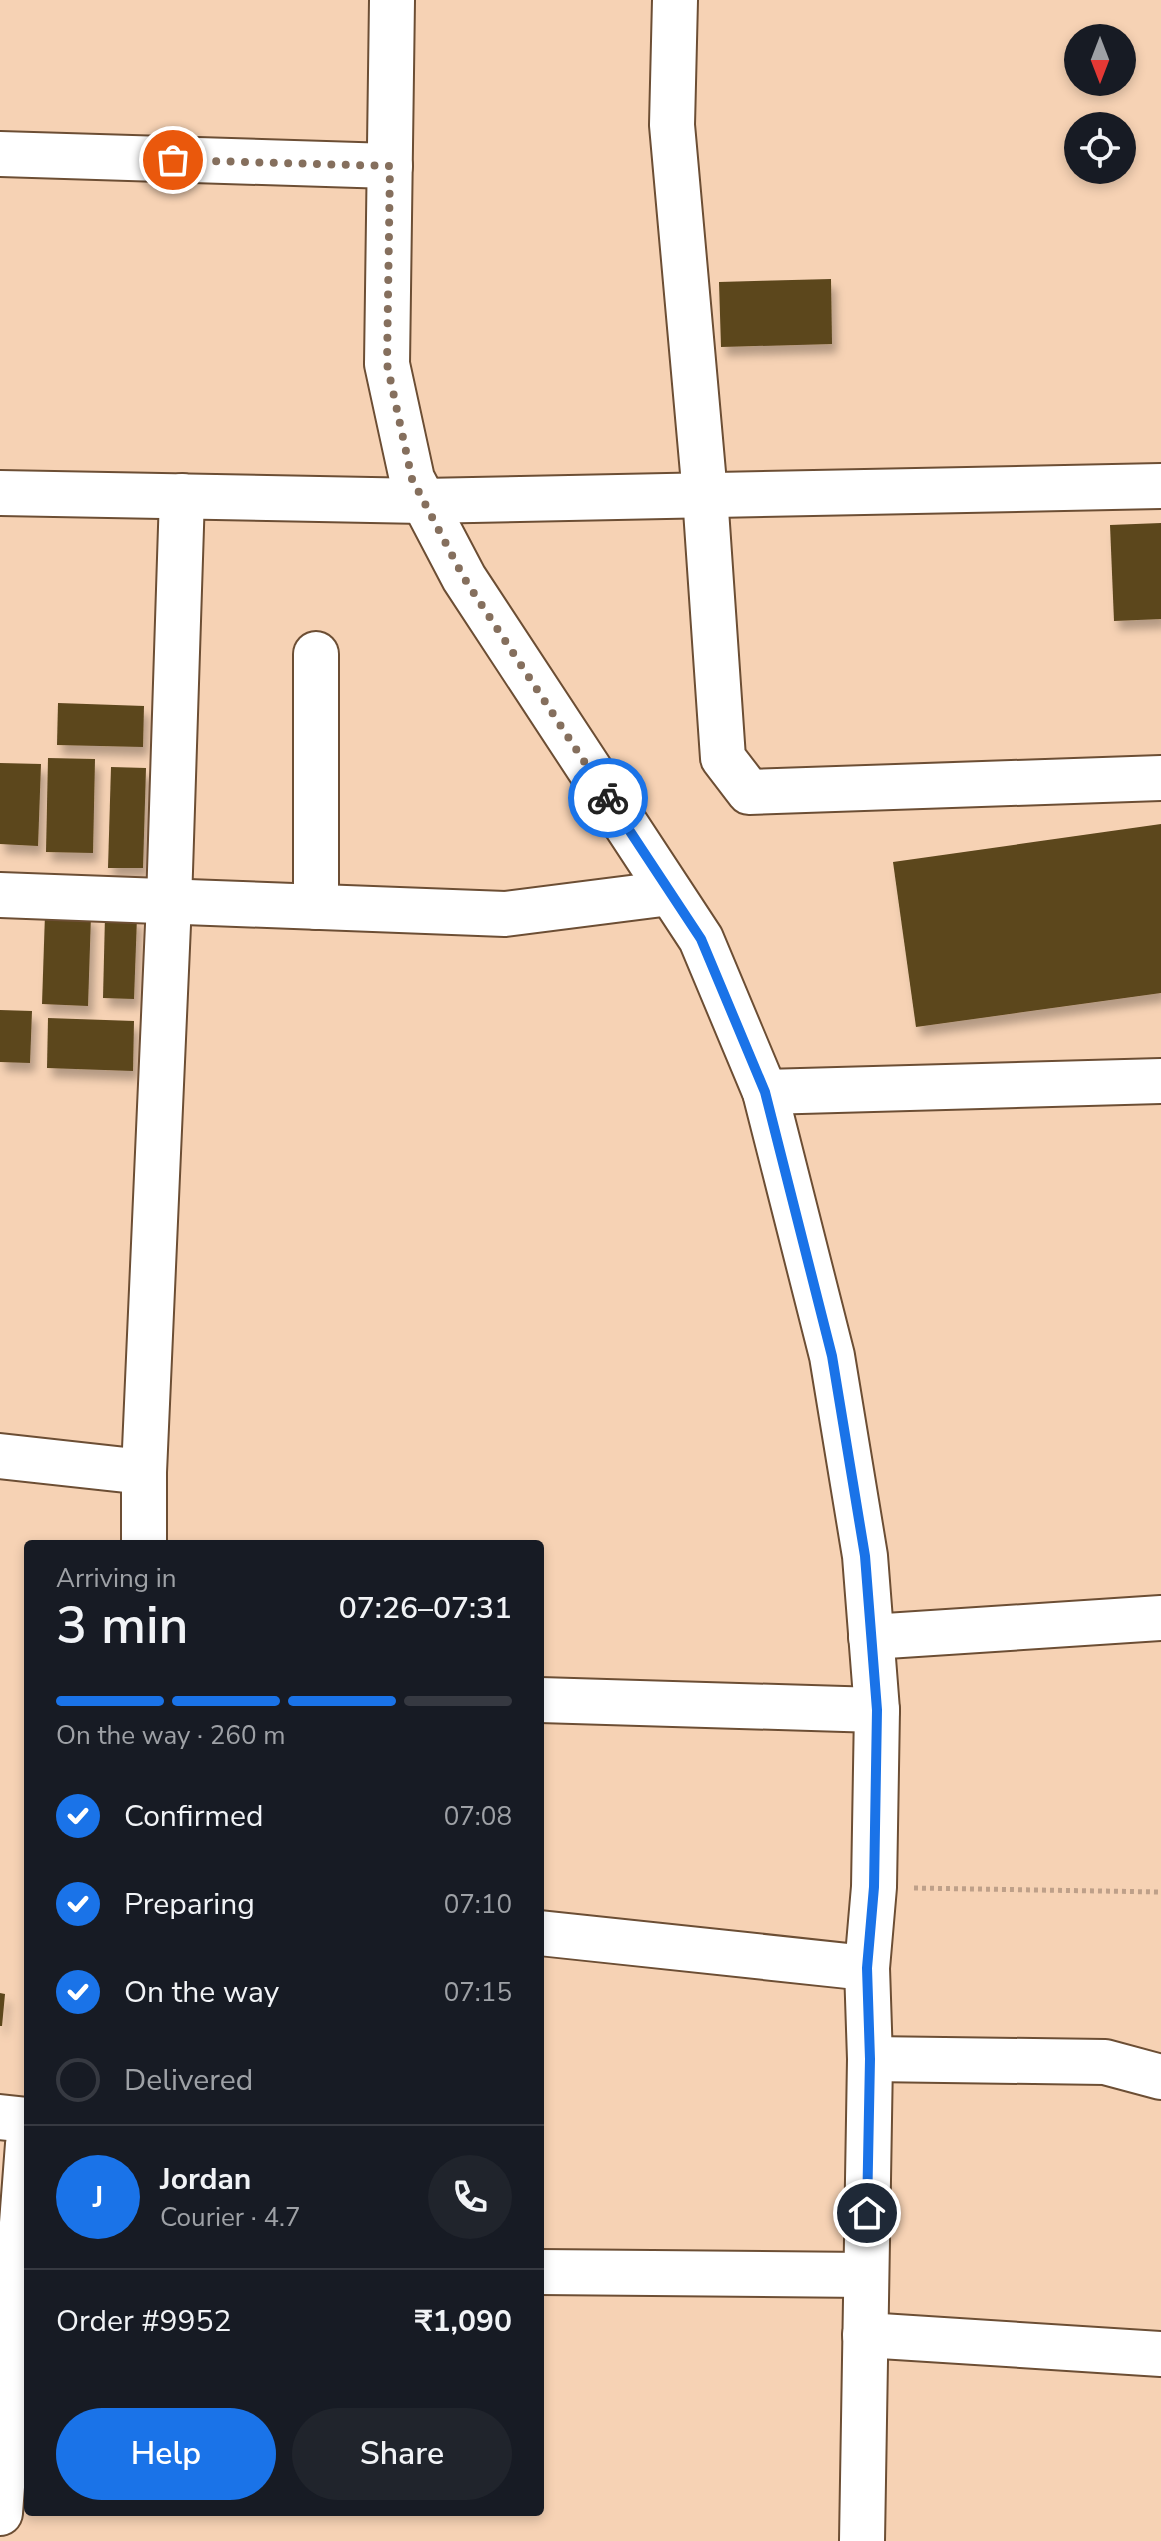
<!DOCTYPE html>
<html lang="en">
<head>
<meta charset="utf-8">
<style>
  body { margin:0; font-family:"Nunito Sans",sans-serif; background:#20242c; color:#f1f3f6; height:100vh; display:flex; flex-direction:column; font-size:30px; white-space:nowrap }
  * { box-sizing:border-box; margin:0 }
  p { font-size:26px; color:#9ea1a6 }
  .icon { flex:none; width:44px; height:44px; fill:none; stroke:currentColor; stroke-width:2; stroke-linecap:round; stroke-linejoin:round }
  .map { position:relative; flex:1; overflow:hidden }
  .side { position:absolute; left:24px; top:1540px; width:520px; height:976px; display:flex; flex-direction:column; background:#171b24; border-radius:8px; box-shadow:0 4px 12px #0003 }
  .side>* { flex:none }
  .needle { width:52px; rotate:180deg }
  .buttons { position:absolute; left:1064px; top:24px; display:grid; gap:16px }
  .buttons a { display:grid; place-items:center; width:72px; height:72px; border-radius:50%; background:#171b24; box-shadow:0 4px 12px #0003; font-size:40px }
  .pin { position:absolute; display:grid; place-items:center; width:68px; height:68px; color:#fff; margin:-34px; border:4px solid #fff; border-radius:50%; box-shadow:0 2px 8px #0007 }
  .courier { position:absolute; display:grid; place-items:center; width:80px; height:80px; margin:-40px; border:6px solid #1a73e8; border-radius:50%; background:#fff; color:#222; box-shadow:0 2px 10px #0007 }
  .overview em { font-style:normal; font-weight:600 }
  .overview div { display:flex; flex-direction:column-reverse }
  .overview { display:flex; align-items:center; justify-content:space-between; height:136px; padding:0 32px }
  h1 { font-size:52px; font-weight:600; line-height:60px }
  .bar { display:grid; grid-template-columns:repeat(4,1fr); gap:12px 8px; align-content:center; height:96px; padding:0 32px }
  .bar i { height:10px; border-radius:6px; background:#363941 }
  .bar .active { background:#1a73e8 }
  .bar p { grid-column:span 4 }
  .line { display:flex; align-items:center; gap:20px; padding:0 32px; border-top:2px solid #363941 }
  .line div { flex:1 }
  .round { display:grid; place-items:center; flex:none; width:84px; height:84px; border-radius:42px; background:#20242c }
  ol { padding:0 32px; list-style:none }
  li { display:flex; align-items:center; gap:24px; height:88px }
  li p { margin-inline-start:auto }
  li .icon { padding:8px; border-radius:50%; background:#1a73e8; color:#fff; stroke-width:4 }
  li:last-child { color:#9ea1a6 }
  li i { width:44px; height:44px; border:4px solid #363941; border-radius:50% }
  .primary-button { display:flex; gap:16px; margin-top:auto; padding:16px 32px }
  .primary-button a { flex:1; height:92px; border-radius:48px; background:#1a73e8; color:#fff; font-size:32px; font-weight:600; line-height:92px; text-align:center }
  .primary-button a+a { background:#20242c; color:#f1f3f6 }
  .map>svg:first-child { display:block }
  .building { fill:#5c461d; filter:url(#shadow) }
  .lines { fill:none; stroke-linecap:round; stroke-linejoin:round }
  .minor-casing { stroke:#6c4e34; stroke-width:48 }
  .path { stroke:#bea089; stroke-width:5; stroke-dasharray:4 4; stroke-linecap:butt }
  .minor { stroke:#fff; stroke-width:44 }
  .done { stroke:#856f5d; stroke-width:8; stroke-dasharray:0 14.4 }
  .route { stroke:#1a73e8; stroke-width:10 }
</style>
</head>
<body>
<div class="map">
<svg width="1161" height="2541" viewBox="0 0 1161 2541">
  <defs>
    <filter id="shadow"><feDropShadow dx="5" dy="9" stdDeviation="4" flood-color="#0004"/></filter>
  </defs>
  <rect width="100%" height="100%" fill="#f6d2b4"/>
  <g class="building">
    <path d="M 831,279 L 832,344 L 721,347 L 719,282 Z"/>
    <path d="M 1161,523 L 1161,619 L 1114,621 L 1110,525 Z"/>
    <path d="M 58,703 L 144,706 L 143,747 L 57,745 Z"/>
    <path d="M 48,758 L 95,759 L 93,853 L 46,852 Z"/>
    <path d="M 0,763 L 41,764 L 38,846 L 0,844 Z"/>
    <path d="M 111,767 L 146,768 L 143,868 L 108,868 Z"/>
    <path d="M 1161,824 L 1161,993 L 916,1027 L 893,862 Z"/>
    <path d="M 45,914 L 91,915 L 88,1006 L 42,1004 Z"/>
    <path d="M 105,916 L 137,917 L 134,999 L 103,998 Z"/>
    <path d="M 0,1010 L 32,1011 L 30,1063 L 0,1062 Z"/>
    <path d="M 48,1018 L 134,1021 L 133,1071 L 47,1068 Z"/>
    <path d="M 0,1993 L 5,1994 L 2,2026 L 0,2026 Z"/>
  </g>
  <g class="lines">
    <g class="minor-casing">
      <g id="minor">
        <path d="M 392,0 L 387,364 L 412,479 L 464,578 L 701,939 L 765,1092 L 832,1356 L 865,1556 L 877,1710 L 874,1887 L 867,1968 L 870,2059 L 862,2541"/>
        <path d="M 675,0 L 672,125 L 705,495 L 723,758 L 749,792 L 1161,778"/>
        <path d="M 0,154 L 390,166"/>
        <path d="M 0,493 L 423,501 L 1161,486"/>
        <path d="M 316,654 L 316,907"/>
        <path d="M 0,895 L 505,914 L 670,893"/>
        <path d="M 765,1092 L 1161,1081"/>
        <path d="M 0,1456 L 144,1472"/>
        <path d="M 144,1544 L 144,1472 L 169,902 L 182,496"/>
        <path d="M 871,1637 L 1161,1618"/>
        <path d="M 540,1700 L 877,1710"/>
        <path d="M 540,1933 L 867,1968"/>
        <path d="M 870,2059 L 1105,2062 L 1161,2077"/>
        <path d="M 0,2117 L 28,2120"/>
        <path d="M 540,2272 L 866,2275"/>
        <path d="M 865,2335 L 1161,2354"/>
        <path d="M 0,2513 L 28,2144"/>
      </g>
    </g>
    <path class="path" d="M 914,1888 L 1161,1892"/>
    <use href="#minor" class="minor"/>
  </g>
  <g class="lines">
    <path class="done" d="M 173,160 L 390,166 L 387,364 L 412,479 L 464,578 L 608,798"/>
    <path class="route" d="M 608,798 L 701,939 L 765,1092 L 832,1356 L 865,1556 L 877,1710 L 874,1887 L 867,1968 L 870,2059 L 867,2213"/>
  </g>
</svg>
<div class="buttons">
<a><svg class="needle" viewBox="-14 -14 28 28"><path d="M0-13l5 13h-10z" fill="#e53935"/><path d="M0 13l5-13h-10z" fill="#9ea1a6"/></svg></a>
<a><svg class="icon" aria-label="locate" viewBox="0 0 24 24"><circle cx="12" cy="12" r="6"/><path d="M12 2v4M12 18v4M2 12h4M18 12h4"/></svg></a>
</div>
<div class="pin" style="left:173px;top:160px;background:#ea580c"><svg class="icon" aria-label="bag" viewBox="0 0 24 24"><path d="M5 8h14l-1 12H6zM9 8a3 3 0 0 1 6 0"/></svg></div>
<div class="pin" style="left:867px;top:2213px;background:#1f2937"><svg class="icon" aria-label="home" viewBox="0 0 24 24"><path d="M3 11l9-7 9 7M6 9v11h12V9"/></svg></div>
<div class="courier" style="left:608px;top:798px"><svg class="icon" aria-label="bike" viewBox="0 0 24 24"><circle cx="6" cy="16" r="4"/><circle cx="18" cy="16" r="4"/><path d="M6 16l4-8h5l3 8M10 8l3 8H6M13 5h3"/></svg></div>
<section class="side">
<div class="overview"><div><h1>3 min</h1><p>Arriving in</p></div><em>07:26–07:31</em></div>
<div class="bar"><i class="active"></i><i class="active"></i><i class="active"></i><i></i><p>On the way · 260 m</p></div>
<ol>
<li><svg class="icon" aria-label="check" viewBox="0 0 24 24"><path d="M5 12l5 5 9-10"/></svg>Confirmed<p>07:08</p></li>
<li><svg class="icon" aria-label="check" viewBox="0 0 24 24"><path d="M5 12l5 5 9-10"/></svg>Preparing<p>07:10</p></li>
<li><svg class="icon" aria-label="check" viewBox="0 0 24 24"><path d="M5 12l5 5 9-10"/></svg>On the way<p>07:15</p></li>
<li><i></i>Delivered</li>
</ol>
<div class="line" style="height:144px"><b class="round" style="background:#1a73e8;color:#fff">J</b><div><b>Jordan</b><p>Courier · 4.7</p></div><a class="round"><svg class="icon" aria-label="phone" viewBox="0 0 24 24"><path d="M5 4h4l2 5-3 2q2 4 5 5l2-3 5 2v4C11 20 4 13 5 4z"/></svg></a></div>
<div class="line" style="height:104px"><div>Order #9952</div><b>₹1,090</b></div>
<div class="primary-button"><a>Help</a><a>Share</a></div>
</section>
</div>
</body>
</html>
